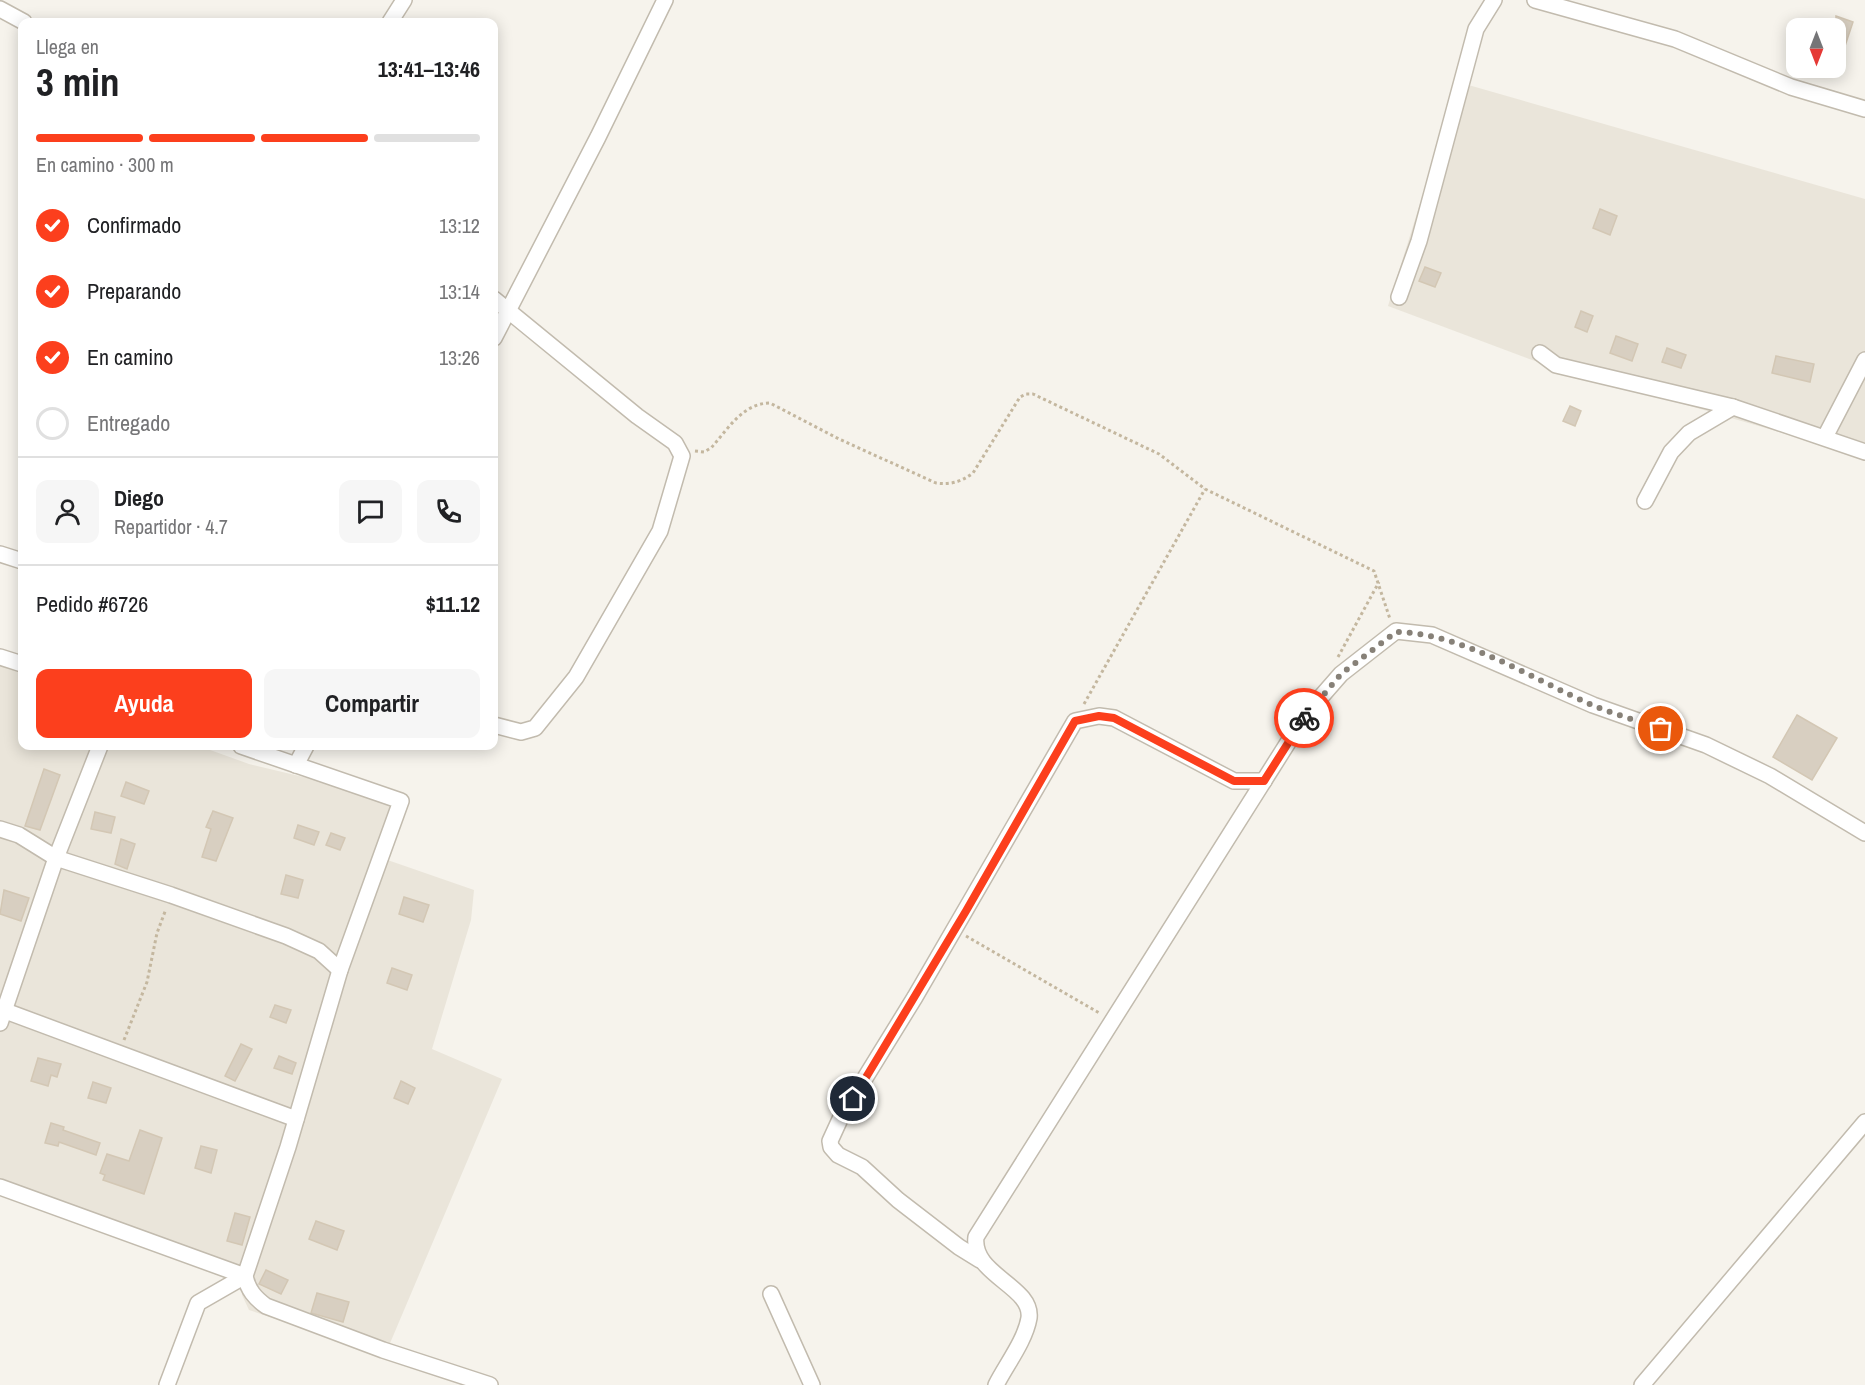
<!DOCTYPE html>
<html lang="es">
<head>
<meta charset="utf-8">
<style>
  body { margin:0; font-family:"Archivo Narrow",sans-serif; background:#f6f6f6; color:#202124; height:100vh; display:flex; flex-direction:column; font-size:22px; white-space:nowrap }
  * { box-sizing:border-box; margin:0 }
  p { font-size:20px; color:#757577 }
  .icon { flex:none; width:33px; height:33px; fill:none; stroke:currentColor; stroke-width:2; stroke-linecap:round; stroke-linejoin:round }
  .map { position:relative; flex:1; overflow:hidden }
  .drawer { position:absolute; left:18px; top:18px; width:480px; height:732px; display:flex; flex-direction:column; background:#fff; border-radius:12px; box-shadow:0 3px 15px #0003 }
  .drawer>* { flex:none }
  .needle { width:39px; rotate:180deg }
  .controls { position:absolute; left:1786px; top:18px; display:grid; gap:12px }
  .controls a { display:grid; place-items:center; width:60px; height:60px; border-radius:12px; background:#fff; box-shadow:0 3px 15px #0003; font-size:30px }
  .pin { position:absolute; display:grid; place-items:center; width:51px; height:51px; color:#fff; margin:-26px; border:3px solid #fff; border-radius:50%; box-shadow:0 2px 6px #0007 }
  .courier { position:absolute; display:grid; place-items:center; width:60px; height:60px; margin:-30px; border:4px solid #fc3f1d; border-radius:50%; background:#fff; color:#222; box-shadow:0 2px 8px #0007 }
  .headline em { font-style:normal; font-weight:700 }
  .headline div { display:flex; flex-direction:column-reverse }
  .headline { display:flex; align-items:center; justify-content:space-between; height:102px; padding:0 18px }
  h1 { font-size:39px; font-weight:700; line-height:45px }
  .bar { display:grid; grid-template-columns:repeat(4,1fr); gap:9px 6px; align-content:center; height:72px; padding:0 18px }
  .bar i { height:8px; border-radius:4px; background:#e0e0e0 }
  .bar .current { background:#fc3f1d }
  .bar p { grid-column:span 4 }
  .line { display:flex; align-items:center; gap:15px; padding:0 18px; border-top:2px solid #e0e0e0 }
  .line div { flex:1 }
  .round { display:grid; place-items:center; flex:none; width:63px; height:63px; border-radius:12px; background:#f6f6f6 }
  ol { padding:0 18px; list-style:none }
  li { display:flex; align-items:center; gap:18px; height:66px }
  li p { margin-inline-start:auto }
  li .icon { padding:6px; border-radius:50%; background:#fc3f1d; color:#fff; stroke-width:4 }
  li:last-child { color:#757577 }
  li i { width:33px; height:33px; border:3px solid #e0e0e0; border-radius:50% }
  .action { display:flex; gap:12px; margin-top:auto; padding:12px 18px }
  .action a { flex:1; height:69px; border-radius:12px; background:#fc3f1d; color:#fff; font-size:24px; font-weight:700; line-height:69px; text-align:center }
  .action a+a { background:#f6f6f6; color:#202124 }
  .map>svg:first-child { display:block }
  .residential { fill:#eae5da }
  .building { fill:#d8cfc1; stroke:#d3c7b4; stroke-width:1.5 }
  .lines { fill:none; stroke-linecap:round; stroke-linejoin:round }
  .minor-casing { stroke:#c2bbae; stroke-width:18 }
  .path { stroke:#c4b79f; stroke-width:3; stroke-dasharray:3 3; stroke-linecap:butt }
  .minor { stroke:#fff; stroke-width:15 }
  .done { stroke:#878178; stroke-width:6; stroke-dasharray:0 10.8 }
  .route { stroke:#fc3f1d; stroke-width:8 }
</style>
</head>
<body>
<div class="map">
<svg width="1865" height="1385" viewBox="0 0 1865 1385">
  <rect width="100%" height="100%" fill="#f6f3ec"/>
  <g class="residential">
    <path d="M 1458,82 L 1865,199 L 1865,457 L 1532,360 L 1388,306 Z"/>
    <path d="M 0,660 L 22,669 L 22,746 L 199,746 L 249,764 L 400,800 L 376,856 L 474,890 L 471,920 L 432,1049 L 502,1079 L 385,1355 L 249,1310 L 242,1295 L 243,1277 L 0,1187 Z"/>
  </g>
  <g class="building">
    <path d="M 1836,16 L 1853,22 L 1838,67 L 1836,67 Z"/>
    <path d="M 1600,209 L 1617,216 L 1610,235 L 1593,228 Z"/>
    <path d="M 1425,267 L 1441,273 L 1435,287 L 1419,281 Z"/>
    <path d="M 1581,311 L 1593,316 L 1587,332 L 1575,327 Z"/>
    <path d="M 1616,336 L 1638,344 L 1632,361 L 1610,353 Z"/>
    <path d="M 1667,348 L 1686,355 L 1681,368 L 1662,362 Z"/>
    <path d="M 1776,356 L 1814,364 L 1810,382 L 1772,373 Z"/>
    <path d="M 1570,406 L 1581,411 L 1575,426 L 1563,421 Z"/>
    <path d="M 1797,715 L 1837,738 L 1812,780 L 1773,757 Z"/>
    <path d="M 44,769 L 60,775 L 40,830 L 25,826 Z"/>
    <path d="M 126,782 L 149,791 L 144,804 L 121,796 Z"/>
    <path d="M 213,811 L 233,818 L 216,861 L 202,857 L 211,829 L 206,827 Z"/>
    <path d="M 95,812 L 115,817 L 111,833 L 91,829 Z"/>
    <path d="M 298,825 L 319,832 L 314,845 L 294,838 Z"/>
    <path d="M 331,833 L 345,838 L 340,850 L 326,845 Z"/>
    <path d="M 121,839 L 135,844 L 127,869 L 115,864 Z"/>
    <path d="M 286,875 L 303,880 L 298,898 L 281,894 Z"/>
    <path d="M 4,890 L 29,898 L 21,921 L 0,914 Z"/>
    <path d="M 404,897 L 429,905 L 423,922 L 399,914 Z"/>
    <path d="M 392,968 L 412,975 L 407,990 L 387,983 Z"/>
    <path d="M 275,1005 L 291,1010 L 286,1023 L 270,1017 Z"/>
    <path d="M 241,1044 L 252,1049 L 235,1081 L 225,1076 Z"/>
    <path d="M 279,1056 L 296,1063 L 292,1074 L 274,1068 Z"/>
    <path d="M 38,1058 L 61,1064 L 57,1077 L 51,1075 L 48,1086 L 31,1081 Z"/>
    <path d="M 401,1081 L 415,1088 L 408,1104 L 394,1098 Z"/>
    <path d="M 93,1082 L 111,1088 L 106,1103 L 88,1098 Z"/>
    <path d="M 51,1123 L 64,1127 L 63,1130 L 100,1143 L 96,1155 L 59,1142 L 58,1146 L 45,1143 Z"/>
    <path d="M 140,1130 L 162,1138 L 144,1194 L 103,1180 L 105,1175 L 100,1173 L 107,1154 L 129,1161 Z"/>
    <path d="M 201,1146 L 217,1150 L 211,1173 L 195,1168 Z"/>
    <path d="M 235,1213 L 250,1217 L 242,1245 L 227,1241 Z"/>
    <path d="M 316,1221 L 344,1231 L 337,1250 L 309,1239 Z"/>
    <path d="M 266,1270 L 288,1280 L 281,1294 L 259,1284 Z"/>
    <path d="M 317,1293 L 349,1302 L 343,1322 L 311,1313 Z"/>
  </g>
  <g class="lines">
    <g class="minor-casing">
      <g id="minor">
        <path d="M 1535,0 L 1675,39 L 1791,87 L 1865,109"/>
        <path d="M 0,9 L 24,22"/>
        <path d="M 390,22 L 404,0"/>
        <path d="M 1399,297 L 1419,241 L 1476,29 L 1494,0"/>
        <path d="M 494,299 L 637,416 L 675,443 L 682,456 L 660,531 L 576,677 L 535,728 L 521,732 L 494,725"/>
        <path d="M 494,338 L 598,137 L 665,0"/>
        <path d="M 1540,353 L 1556,365 L 1733,407 L 1865,452"/>
        <path d="M 1825,437 L 1865,360"/>
        <path d="M 1645,501 L 1671,452 L 1689,433 L 1733,407"/>
        <path d="M 0,554 L 22,561"/>
        <path d="M 0,657 L 22,664"/>
        <path d="M 241,746 L 401,801 L 340,970 L 288,1147 L 245,1276 C 248,1290 255,1298 266,1306 L 383,1350 L 490,1385"/>
        <path d="M 296,765 L 306,746"/>
        <path d="M 0,829 L 19,835 L 56,858 L 171,895 L 286,936 L 319,951 L 340,970"/>
        <path d="M 0,1009 L 296,1119"/>
        <path d="M 0,1023 L 56,858 L 100,746"/>
        <path d="M 0,1187 L 245,1276"/>
        <path d="M 980,1260 L 959,1247 L 898,1200 L 862,1167 L 838,1155 L 831,1147 L 830,1141 L 841,1117 L 915,997 L 1075,721 L 1099,716 L 1114,718 L 1234,781 L 1264,781"/>
        <path d="M 771,1294 L 812,1385"/>
        <path d="M 167,1385 L 198,1303 L 245,1276"/>
        <path d="M 996,1385 C 1006,1365 1025,1341 1029,1318 C 1033,1286 971,1275 976,1237 L 1306,714 L 1341,674 L 1396,631 L 1432,635 L 1593,705 L 1706,745 L 1770,776 L 1865,833"/>
        <path d="M 1642,1385 L 1865,1122"/>
      </g>
    </g>
    <g class="path">
      <path d="M 695,451 L 704,452 L 711,448 C 728,429 743,403 770,403 L 839,439 L 936,483 C 950,485 961,482 973,473 L 1020,397 L 1026,394 L 1033,394 L 1159,454 L 1205,489 L 1374,571 L 1390,619"/>
      <path d="M 1338,657 L 1379,582"/>
      <path d="M 1084,704 L 1205,489"/>
      <path d="M 966,936 L 1101,1014"/>
      <path d="M 124,1040 L 147,982 L 157,933 L 166,909"/>
    </g>
    <use href="#minor" class="minor"/>
  </g>
  <g class="lines">
    <path class="done" d="M 1304,718 L 1341,674 L 1396,632 C 1463,633 1532,679 1592,705 C 1614,714 1638,721 1661,729"/>
    <path class="route" d="M 853,1099 L 966,911 L 1075,721 L 1099,716 L 1114,718 L 1234,781 L 1264,781 L 1304,718"/>
  </g>
</svg>
<div class="controls">
<a><svg class="needle" viewBox="-14 -14 28 28"><path d="M0-13l5 13h-10z" fill="#e53935"/><path d="M0 13l5-13h-10z" fill="#757577"/></svg></a>
</div>
<div class="pin" style="left:1661px;top:729px;background:#ea580c"><svg class="icon" aria-label="bag" viewBox="0 0 24 24"><path d="M5 8h14l-1 12H6zM9 8a3 3 0 0 1 6 0"/></svg></div>
<div class="pin" style="left:853px;top:1099px;background:#1f2937"><svg class="icon" aria-label="home" viewBox="0 0 24 24"><path d="M3 11l9-7 9 7M6 9v11h12V9"/></svg></div>
<div class="courier" style="left:1304px;top:718px"><svg class="icon" aria-label="bike" viewBox="0 0 24 24"><circle cx="6" cy="16" r="4"/><circle cx="18" cy="16" r="4"/><path d="M6 16l4-8h5l3 8M10 8l3 8H6M13 5h3"/></svg></div>
<section class="drawer">
<div class="headline"><div><h1>3 min</h1><p>Llega en</p></div><em>13:41–13:46</em></div>
<div class="bar"><i class="current"></i><i class="current"></i><i class="current"></i><i></i><p>En camino · 300 m</p></div>
<ol>
<li><svg class="icon" aria-label="check" viewBox="0 0 24 24"><path d="M5 12l5 5 9-10"/></svg>Confirmado<p>13:12</p></li>
<li><svg class="icon" aria-label="check" viewBox="0 0 24 24"><path d="M5 12l5 5 9-10"/></svg>Preparando<p>13:14</p></li>
<li><svg class="icon" aria-label="check" viewBox="0 0 24 24"><path d="M5 12l5 5 9-10"/></svg>En camino<p>13:26</p></li>
<li><i></i>Entregado</li>
</ol>
<div class="line" style="height:108px"><a class="round"><svg class="icon" aria-label="person" viewBox="0 0 24 24"><circle cx="12" cy="8" r="4"/><path d="M4 21q1-7 8-7t8 7"/></svg></a><div><b>Diego</b><p>Repartidor · 4.7</p></div><a class="round"><svg class="icon" aria-label="chat" viewBox="0 0 24 24"><path d="M4 5h16v11H9l-5 4z"/></svg></a><a class="round"><svg class="icon" aria-label="phone" viewBox="0 0 24 24"><path d="M5 4h4l2 5-3 2q2 4 5 5l2-3 5 2v4C11 20 4 13 5 4z"/></svg></a></div>
<div class="line" style="height:78px"><div>Pedido #6726</div><b>$11.12</b></div>
<div class="action"><a>Ayuda</a><a>Compartir</a></div>
</section>
</div>
</body>
</html>
